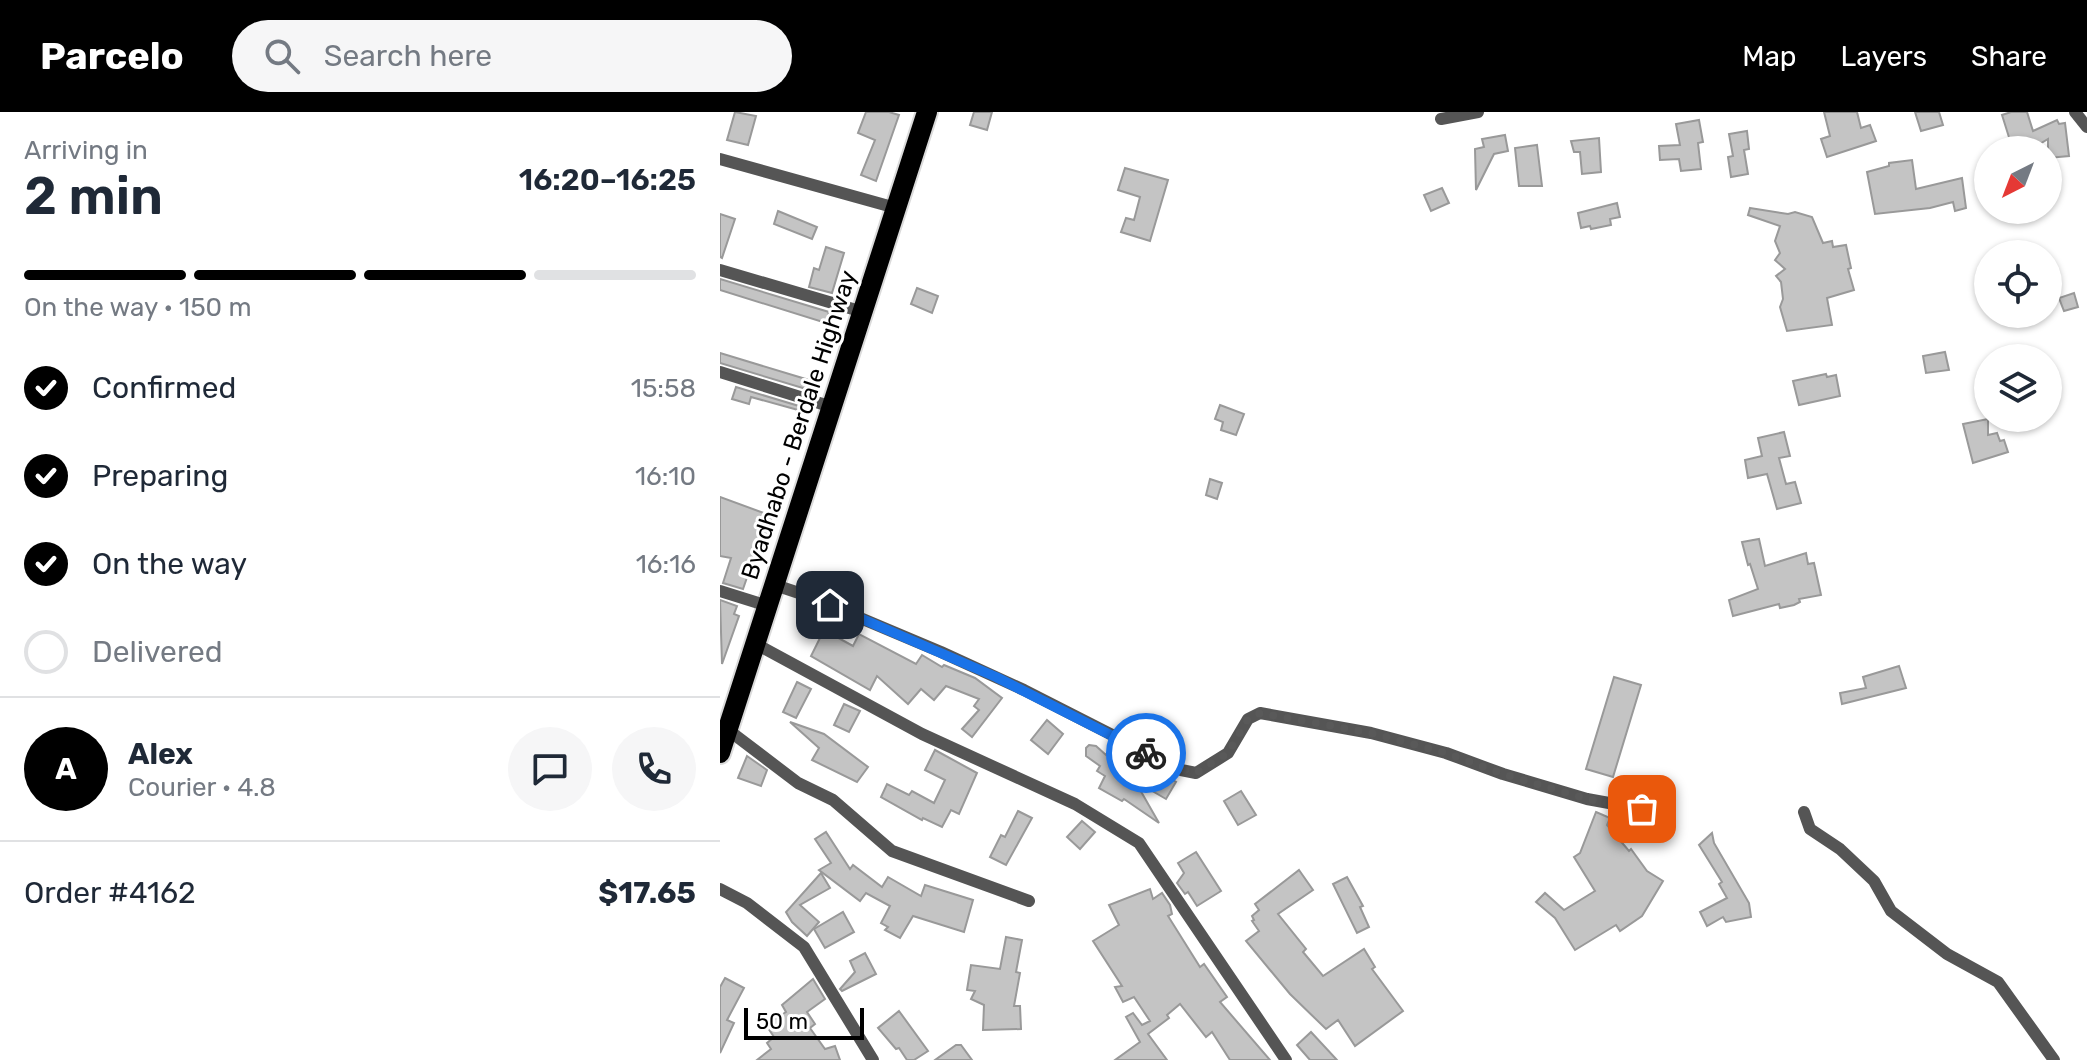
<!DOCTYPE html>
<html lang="en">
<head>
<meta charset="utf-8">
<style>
  body { margin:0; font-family:Rubik,sans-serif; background:#f6f6f7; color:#1f2937; height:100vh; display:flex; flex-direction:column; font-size:30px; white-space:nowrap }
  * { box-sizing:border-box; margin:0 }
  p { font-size:26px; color:#747a83 }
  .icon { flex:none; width:44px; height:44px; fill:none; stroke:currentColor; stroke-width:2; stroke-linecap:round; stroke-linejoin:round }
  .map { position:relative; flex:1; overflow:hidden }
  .panel { display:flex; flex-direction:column; background:#fff; width:720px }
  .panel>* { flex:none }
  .needle { width:52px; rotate:222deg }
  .fabs { position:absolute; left:1254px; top:24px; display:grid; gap:16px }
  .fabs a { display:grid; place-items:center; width:88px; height:88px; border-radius:50%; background:#fff; box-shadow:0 2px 6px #0004; font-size:40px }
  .scale { position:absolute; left:24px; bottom:20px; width:120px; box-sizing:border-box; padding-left:8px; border:4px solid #000; border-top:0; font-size:22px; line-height:28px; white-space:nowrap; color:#000; -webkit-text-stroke:6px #fff; paint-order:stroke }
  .pin { position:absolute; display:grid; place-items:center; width:68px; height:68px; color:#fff; margin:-34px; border-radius:16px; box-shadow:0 4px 12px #0006 }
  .courier { position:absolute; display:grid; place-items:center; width:80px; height:80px; margin:-40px; border:6px solid #1a73e8; border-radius:50%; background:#fff; color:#222; box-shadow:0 2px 10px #0007 }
  .summary em { font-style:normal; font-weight:600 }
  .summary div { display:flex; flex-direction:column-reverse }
  .summary { display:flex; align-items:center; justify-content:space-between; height:136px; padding:0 24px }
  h1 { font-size:52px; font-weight:600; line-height:60px }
  .bar { display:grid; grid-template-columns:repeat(4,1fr); gap:12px 8px; align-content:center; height:96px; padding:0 24px }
  .bar i { height:10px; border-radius:6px; background:#e0e1e3 }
  .bar .on { background:#000 }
  .bar p { grid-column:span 4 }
  .line { display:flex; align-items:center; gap:20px; padding:0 24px; border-top:2px solid #e0e1e3 }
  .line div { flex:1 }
  .round { display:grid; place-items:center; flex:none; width:84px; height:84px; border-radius:42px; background:#f6f6f7 }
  ol { padding:0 24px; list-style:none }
  li { display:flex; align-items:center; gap:24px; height:88px }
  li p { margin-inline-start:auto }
  li .icon { padding:8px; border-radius:50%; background:#000; color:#fff; stroke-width:4 }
  li:last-child { color:#747a83 }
  li i { width:44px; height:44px; border:4px solid #e0e1e3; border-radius:50% }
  header { display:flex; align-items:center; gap:48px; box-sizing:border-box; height:112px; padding:0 40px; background:#000; color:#fff }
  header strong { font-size:38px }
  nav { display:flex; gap:44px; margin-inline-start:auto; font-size:28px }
  .search { width:560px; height:72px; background:#f6f6f7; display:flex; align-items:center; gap:20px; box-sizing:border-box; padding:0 28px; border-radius:44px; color:#747a83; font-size:30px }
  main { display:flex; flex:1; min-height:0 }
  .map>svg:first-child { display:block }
  .building { fill:#c4c4c4; stroke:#999; stroke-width:2 }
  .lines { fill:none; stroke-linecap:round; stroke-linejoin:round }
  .primary-casing { stroke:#dbdbdb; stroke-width:24 }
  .street { stroke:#555; stroke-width:12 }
  .primary { stroke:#000; stroke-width:20 }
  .done { stroke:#595959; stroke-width:8; stroke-dasharray:0 14.4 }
  .route { stroke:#1a73e8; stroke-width:10 }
  .labels { text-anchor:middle; stroke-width:6; stroke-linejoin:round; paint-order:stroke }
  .street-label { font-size:24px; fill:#000; stroke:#fff }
</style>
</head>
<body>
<header>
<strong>Parcelo</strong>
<div class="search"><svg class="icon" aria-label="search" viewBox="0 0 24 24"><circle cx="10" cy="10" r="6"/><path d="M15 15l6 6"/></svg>Search here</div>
<nav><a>Map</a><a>Layers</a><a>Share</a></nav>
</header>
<main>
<section class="panel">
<div class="summary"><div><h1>2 min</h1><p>Arriving in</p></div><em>16:20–16:25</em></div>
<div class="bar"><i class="on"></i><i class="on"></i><i class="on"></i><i></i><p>On the way · 150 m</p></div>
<ol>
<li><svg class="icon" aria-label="check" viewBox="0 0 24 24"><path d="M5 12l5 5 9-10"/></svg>Confirmed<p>15:58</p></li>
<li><svg class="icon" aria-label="check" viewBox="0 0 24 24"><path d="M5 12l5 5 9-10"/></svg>Preparing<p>16:10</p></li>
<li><svg class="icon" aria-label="check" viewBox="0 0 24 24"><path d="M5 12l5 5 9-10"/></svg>On the way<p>16:16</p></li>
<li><i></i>Delivered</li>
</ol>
<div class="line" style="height:144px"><b class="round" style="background:#000;color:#fff">A</b><div><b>Alex</b><p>Courier · 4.8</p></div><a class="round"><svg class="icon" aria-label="chat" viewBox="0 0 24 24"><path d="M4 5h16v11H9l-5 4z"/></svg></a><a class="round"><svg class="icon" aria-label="phone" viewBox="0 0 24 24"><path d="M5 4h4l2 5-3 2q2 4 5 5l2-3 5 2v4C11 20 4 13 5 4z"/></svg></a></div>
<div class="line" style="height:104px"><div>Order #4162</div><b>$17.65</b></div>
</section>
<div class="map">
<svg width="1367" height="948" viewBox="0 0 1367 948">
  <rect width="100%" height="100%" fill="#fff"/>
  <g class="building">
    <path d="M 15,0 L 36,4 L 28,33 L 7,28 Z"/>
    <path d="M 146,0 L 169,0 L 179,3 L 156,69 L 141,63 L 155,28 L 138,21 Z"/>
    <path d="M 254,0 L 272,0 L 267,18 L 250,13 Z"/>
    <path d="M 1104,0 L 1137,0 L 1141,16 L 1150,13 L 1156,29 L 1107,45 L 1101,27 L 1110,24 Z"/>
    <path d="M 1195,0 L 1219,0 L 1223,13 L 1201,19 Z"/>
    <path d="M 1291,0 L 1307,0 L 1313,19 L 1337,8 L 1339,12 L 1345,11 L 1349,44 L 1328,46 L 1328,27 L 1310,38 L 1293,38 L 1282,3 Z"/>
    <path d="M 979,8 L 983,30 L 978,31 L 981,57 L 961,59 L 959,47 L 940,48 L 939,34 L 960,33 L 956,12 Z"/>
    <path d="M 1027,19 L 1029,37 L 1024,38 L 1028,62 L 1011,65 L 1008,45 L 1013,44 L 1009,22 Z"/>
    <path d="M 785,23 L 788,39 L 774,42 L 756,78 L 755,37 L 764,35 L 762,27 Z"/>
    <path d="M 879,26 L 881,60 L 862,62 L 860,40 L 854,40 L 851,29 Z"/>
    <path d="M 817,33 L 822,74 L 799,74 L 795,36 Z"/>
    <path d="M 1192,48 L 1196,77 L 1242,66 L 1246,96 L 1235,99 L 1233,90 L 1210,96 L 1155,102 L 1147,60 L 1169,54 L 1169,51 Z"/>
    <path d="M 405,56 L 448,68 L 430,129 L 401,120 L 406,106 L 414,108 L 420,85 L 398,78 Z"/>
    <path d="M 722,76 L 729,91 L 711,99 L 704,83 Z"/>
    <path d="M 897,91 L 900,105 L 890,107 L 891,113 L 871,117 L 870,114 L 861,116 L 858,101 Z"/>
    <path d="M 1030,96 L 1068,102 L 1075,100 L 1092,105 L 1103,131 L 1112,129 L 1113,135 L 1126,133 L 1131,156 L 1128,157 L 1134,178 L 1107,186 L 1112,213 L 1067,219 L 1060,195 L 1063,187 L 1061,170 L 1056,164 L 1065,157 L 1055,148 L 1060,141 L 1055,129 L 1060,114 L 1028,103 Z"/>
    <path d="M 58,99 L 97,115 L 92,127 L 54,112 Z"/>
    <path d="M 0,102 L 15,107 L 2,146 L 0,145 Z"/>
    <path d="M 106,135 L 124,141 L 112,181 L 89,175 L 94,156 L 99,158 Z"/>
    <path d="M 0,167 L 109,200 L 106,211 L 0,178 Z"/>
    <path d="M 197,176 L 218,184 L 212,201 L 191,192 Z"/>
    <path d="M 1354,181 L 1358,195 L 1344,199 L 1339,186 Z"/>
    <path d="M 1225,240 L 1229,258 L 1206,261 L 1203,244 Z"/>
    <path d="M 0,241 L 89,268 L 86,277 L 0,251 Z"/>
    <path d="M 1106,262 L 1107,265 L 1116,263 L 1120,284 L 1079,293 L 1073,269 Z"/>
    <path d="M 16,275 L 79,294 L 78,298 L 31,285 L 29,292 L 12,287 Z"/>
    <path d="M 500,293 L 524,302 L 516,323 L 501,318 L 503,310 L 495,307 Z"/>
    <path d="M 1268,307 L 1268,323 L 1277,321 L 1280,329 L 1284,328 L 1288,340 L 1253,351 L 1243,312 Z"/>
    <path d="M 1064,320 L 1070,344 L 1059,346 L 1066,372 L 1075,370 L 1081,391 L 1057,397 L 1047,362 L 1028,366 L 1025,348 L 1042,344 L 1038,326 Z"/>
    <path d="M 490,367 L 502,371 L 497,387 L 486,383 Z"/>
    <path d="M 0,385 L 52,404 L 40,445 L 37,444 L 34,454 L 31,454 L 23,477 L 3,471 L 11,446 L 0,444 Z"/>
    <path d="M 1039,427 L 1045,454 L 1086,441 L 1088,452 L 1094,451 L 1101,483 L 1079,487 L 1080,490 L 1074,493 L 1060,496 L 1059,492 L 1013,504 L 1009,488 L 1038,477 L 1030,452 L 1028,453 L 1022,430 Z"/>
    <path d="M 0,488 L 17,494 L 14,502 L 19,504 L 2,552 Z"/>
    <path d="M 104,518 L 133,534 L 139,522 L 196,552 L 202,543 L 222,555 L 224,553 L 255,566 L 282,586 L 252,625 L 242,617 L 259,598 L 254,594 L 259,587 L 226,574 L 214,588 L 201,577 L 188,592 L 157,564 L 150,578 L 91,544 Z"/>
    <path d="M 1179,554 L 1186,576 L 1122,592 L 1120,581 L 1146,576 L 1143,565 Z"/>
    <path d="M 894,565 L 921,573 L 893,665 L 866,657 Z"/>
    <path d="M 77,570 L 91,577 L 76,606 L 63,600 Z"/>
    <path d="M 124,592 L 140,599 L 129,620 L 114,613 Z"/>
    <path d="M 327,608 L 343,622 L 328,642 L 311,628 Z"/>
    <path d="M 70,610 L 104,622 L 148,655 L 137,670 L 92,648 L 99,636 Z"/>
    <path d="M 369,633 L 376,634 L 386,643 L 391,636 L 417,653 L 430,676 L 438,660 L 456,670 L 446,687 L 415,669 L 439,711 L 404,687 L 402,689 L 379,676 L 385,664 L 377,659 L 380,654 L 366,644 L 366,636 Z"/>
    <path d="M 215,638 L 257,661 L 239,702 L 231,698 L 222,715 L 203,706 L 202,708 L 161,685 L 167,672 L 189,683 L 192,679 L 214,691 L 225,668 L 205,658 Z"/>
    <path d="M 27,644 L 47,658 L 41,674 L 18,666 Z"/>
    <path d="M 521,679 L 536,703 L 518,713 L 504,689 Z"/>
    <path d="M 298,699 L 312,706 L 286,753 L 270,745 L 281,723 L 285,725 Z"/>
    <path d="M 876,700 L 890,706 L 887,713 L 909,739 L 911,737 L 927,759 L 943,769 L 922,804 L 900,819 L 896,813 L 855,838 L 835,806 L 816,790 L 825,781 L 844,798 L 875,779 L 854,745 L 860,741 Z"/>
    <path d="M 362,709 L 375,720 L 360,737 L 347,725 Z"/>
    <path d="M 106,720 L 130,757 L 133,753 L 162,775 L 168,765 L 201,784 L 205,773 L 253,788 L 244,820 L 193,804 L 180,826 L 165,818 L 168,815 L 161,811 L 170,794 L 146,781 L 140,789 L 99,758 L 111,751 L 95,727 Z"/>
    <path d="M 992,721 L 994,731 L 1029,791 L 1031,805 L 1006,810 L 1003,805 L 987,814 L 980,800 L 1007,786 L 999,772 L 1002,770 L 979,733 Z"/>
    <path d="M 476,740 L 501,779 L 477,794 L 468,780 L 465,782 L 457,771 L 464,761 L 458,751 Z"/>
    <path d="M 579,758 L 593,778 L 558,802 L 586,837 L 583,840 L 603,864 L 644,837 L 655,855 L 652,857 L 683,899 L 635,934 L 618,908 L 606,917 L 570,882 L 526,829 L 539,819 L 532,809 L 534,808 L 532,804 L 539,798 L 535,792 Z"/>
    <path d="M 101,761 L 110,776 L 80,793 L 99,810 L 87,824 L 72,810 L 66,800 Z"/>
    <path d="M 627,765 L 643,794 L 640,795 L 649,815 L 637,821 L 613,772 Z"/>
    <path d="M 430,777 L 433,787 L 442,781 L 450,793 L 452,802 L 448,804 L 480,855 L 484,852 L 507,885 L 500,890 L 550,948 L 510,948 L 492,920 L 486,925 L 460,892 L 447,903 L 449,906 L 428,922 L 447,948 L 395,948 L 420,930 L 406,905 L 413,901 L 422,913 L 430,909 L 414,885 L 403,890 L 395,875 L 402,874 L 373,829 L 399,813 L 389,793 Z"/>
    <path d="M 123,800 L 134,820 L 105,836 L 94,817 Z"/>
    <path d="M 286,825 L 302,828 L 296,860 L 300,861 L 294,894 L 300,894 L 301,917 L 263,918 L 264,893 L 251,887 L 255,879 L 247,878 L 251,853 L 280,857 Z"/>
    <path d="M 145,841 L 156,862 L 122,879 L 120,877 L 135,860 L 130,849 Z"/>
    <path d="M 5,866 L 24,876 L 7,908 L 14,911 L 0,941 L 0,875 Z"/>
    <path d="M 93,867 L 105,887 L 87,900 L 95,912 L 90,916 L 105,937 L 115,934 L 120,948 L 37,948 L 51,937 L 47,931 L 54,925 L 46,913 L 66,900 L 62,893 Z"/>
    <path d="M 179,899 L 208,939 L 194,948 L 187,948 L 179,936 L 176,937 L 158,916 Z"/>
    <path d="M 591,920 L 617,948 L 590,948 L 577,933 Z"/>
    <path d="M 236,933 L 241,933 L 252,948 L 215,948 Z"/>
  </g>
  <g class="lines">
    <g class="primary-casing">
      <path id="primary" d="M 0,641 L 207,0"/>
    </g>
    <g class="street">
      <path d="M 1355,0 L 1367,15"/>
      <path d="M 721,7 L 758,0"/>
      <path d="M 0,47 L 176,96"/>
      <path d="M 0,158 L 143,200"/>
      <path d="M 0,260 L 112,295"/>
      <path d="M 55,473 L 88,484 L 221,540 L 304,578 L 461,658 L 476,661 L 508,641 L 528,607 L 540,601 L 651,621 L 726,641 L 783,662 L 867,687 L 922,697"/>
      <path d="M 0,479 L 48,494"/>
      <path d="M 36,532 L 202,622 L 355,692 L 419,731 L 566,948"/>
      <path d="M 3,614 L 78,671 L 113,688 L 172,739 L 309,789"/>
      <path d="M 1084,700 L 1090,717 L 1120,737 L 1154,769 L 1171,799 L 1227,842 L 1278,870 L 1334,948"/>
      <path d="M 0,777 L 27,791 L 84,835 L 153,948"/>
    </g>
    <use href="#primary" class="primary"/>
  </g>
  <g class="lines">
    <path class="done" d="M 426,641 L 447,653 L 476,661 L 508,641 L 528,607 L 540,601 L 651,621 L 726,641 L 783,662 L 867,687 L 922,697"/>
    <path class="route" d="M 110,493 L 276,565 L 426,641"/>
  </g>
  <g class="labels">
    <g class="street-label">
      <text transform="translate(79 313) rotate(-72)" y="8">Byadhabo - Berdale Highway</text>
    </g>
  </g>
</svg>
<div class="fabs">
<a><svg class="needle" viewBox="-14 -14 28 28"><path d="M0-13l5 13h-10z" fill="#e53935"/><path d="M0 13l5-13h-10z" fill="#747a83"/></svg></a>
<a><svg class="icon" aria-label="locate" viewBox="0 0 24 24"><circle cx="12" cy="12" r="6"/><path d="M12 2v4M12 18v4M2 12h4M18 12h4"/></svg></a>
<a><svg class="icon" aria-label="layers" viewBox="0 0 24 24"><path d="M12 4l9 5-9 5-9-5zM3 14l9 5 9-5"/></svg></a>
</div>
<div class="scale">50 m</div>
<div class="pin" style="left:922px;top:697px;background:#ea580c"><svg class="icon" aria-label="bag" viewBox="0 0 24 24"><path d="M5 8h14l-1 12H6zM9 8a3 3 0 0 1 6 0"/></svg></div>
<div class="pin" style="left:110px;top:493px;background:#1f2937"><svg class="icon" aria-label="home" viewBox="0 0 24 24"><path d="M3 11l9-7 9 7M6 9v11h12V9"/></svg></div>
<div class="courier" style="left:426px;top:641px"><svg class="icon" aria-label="bike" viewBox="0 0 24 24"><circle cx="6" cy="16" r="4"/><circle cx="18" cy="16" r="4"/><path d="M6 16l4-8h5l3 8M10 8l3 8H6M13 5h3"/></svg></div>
</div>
</main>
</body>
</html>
